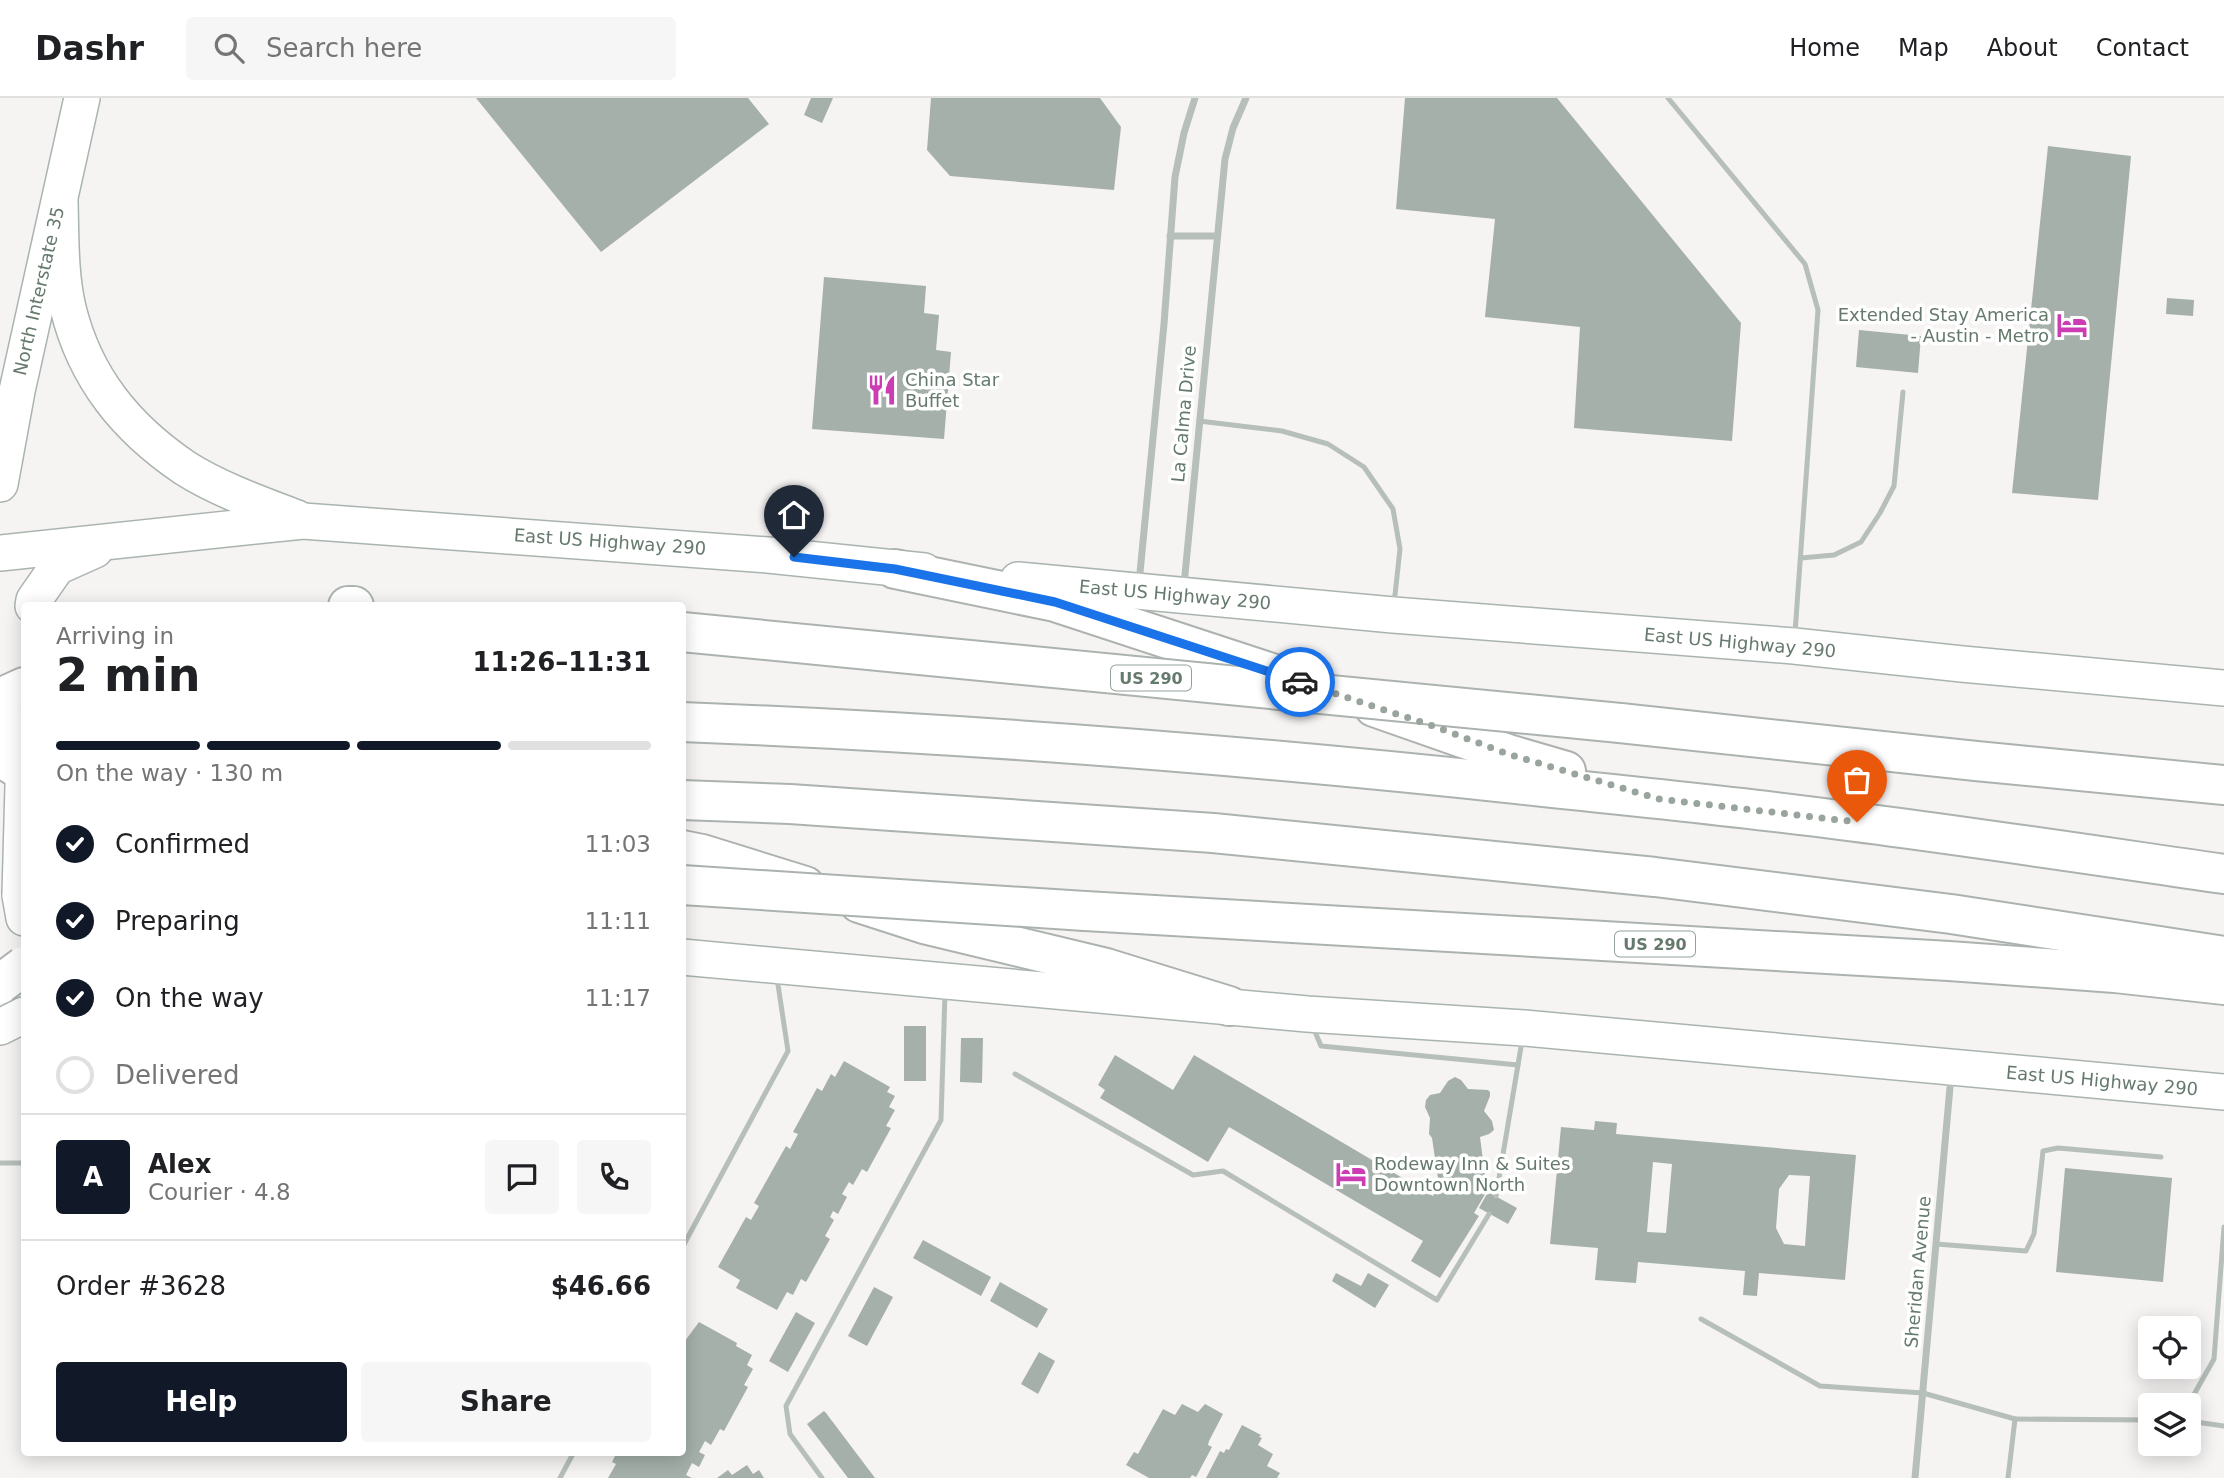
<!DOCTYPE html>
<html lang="en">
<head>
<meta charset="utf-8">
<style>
  body { margin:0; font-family:"DejaVu Sans",sans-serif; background:#f6f6f6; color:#202124; height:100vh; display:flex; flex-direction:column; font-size:26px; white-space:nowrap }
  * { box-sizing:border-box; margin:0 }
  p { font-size:23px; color:#757577 }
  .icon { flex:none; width:38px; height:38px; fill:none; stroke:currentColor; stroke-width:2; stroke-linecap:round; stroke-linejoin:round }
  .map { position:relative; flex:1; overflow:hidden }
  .sheet { position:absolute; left:21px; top:504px; width:665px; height:854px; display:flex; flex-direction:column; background:#fff; border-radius:7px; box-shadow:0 4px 18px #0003 }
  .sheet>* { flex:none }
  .buttons { position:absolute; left:2138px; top:1218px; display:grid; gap:14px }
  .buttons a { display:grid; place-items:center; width:63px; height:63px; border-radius:7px; background:#fff; box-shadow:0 4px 18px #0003; font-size:35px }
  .pin { position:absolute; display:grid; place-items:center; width:60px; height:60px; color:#fff; margin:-72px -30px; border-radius:50% 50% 50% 0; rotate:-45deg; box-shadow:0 0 7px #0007 }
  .pin .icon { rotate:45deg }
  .courier { position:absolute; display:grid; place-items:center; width:70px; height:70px; margin:-35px; border:5px solid #1a73e8; border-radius:50%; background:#fff; color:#222; box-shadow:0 2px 9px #0007 }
  .head em { font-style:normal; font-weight:800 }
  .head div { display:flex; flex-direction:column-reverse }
  .head { display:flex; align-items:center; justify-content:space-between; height:119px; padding:0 35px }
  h1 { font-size:46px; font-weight:800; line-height:52px }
  .bar { display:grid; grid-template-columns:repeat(4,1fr); gap:10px 7px; align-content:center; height:84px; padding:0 35px }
  .bar i { height:9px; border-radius:5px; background:#e0e0e0 }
  .bar .selected { background:#111827 }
  .bar p { grid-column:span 4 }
  .line { display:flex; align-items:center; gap:18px; padding:0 35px; border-top:2px solid #e0e0e0 }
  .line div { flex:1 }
  .round { display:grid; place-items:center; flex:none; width:74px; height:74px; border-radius:7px; background:#f6f6f6 }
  ol { padding:0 35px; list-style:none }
  li { display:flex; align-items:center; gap:21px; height:77px }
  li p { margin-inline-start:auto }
  li .icon { padding:7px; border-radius:50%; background:#111827; color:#fff; stroke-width:4 }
  li:last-child { color:#757577 }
  li i { width:38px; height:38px; border:4px solid #e0e0e0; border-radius:50% }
  .button { display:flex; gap:14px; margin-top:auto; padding:14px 35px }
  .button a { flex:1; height:80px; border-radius:7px; background:#111827; color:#fff; font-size:28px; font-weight:800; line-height:80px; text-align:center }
  .button a+a { background:#f6f6f6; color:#202124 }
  header { display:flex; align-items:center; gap:42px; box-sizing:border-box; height:98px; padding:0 35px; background:#fff; border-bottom:2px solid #e0e0e0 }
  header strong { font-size:33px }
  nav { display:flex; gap:38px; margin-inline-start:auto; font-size:24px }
  .search { width:490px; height:63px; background:#f6f6f6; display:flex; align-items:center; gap:18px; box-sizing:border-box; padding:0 24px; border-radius:7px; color:#757577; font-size:26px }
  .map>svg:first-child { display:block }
  .building { fill:#a4b0a9; fill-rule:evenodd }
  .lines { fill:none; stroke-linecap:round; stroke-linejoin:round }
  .secondary-casing { stroke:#aab4ae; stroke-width:38 }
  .highway-casing { stroke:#acb3af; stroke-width:42 }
  .lane { stroke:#b7bfba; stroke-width:5 }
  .street { stroke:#b7bfba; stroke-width:7 }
  .secondary { stroke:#fff; stroke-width:35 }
  .highway { stroke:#fff; stroke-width:38 }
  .secondary-bridge-casing { stroke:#aab4ae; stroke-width:38; stroke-linecap:butt }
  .highway-bridge-casing { stroke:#acb3af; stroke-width:42; stroke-linecap:butt }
  .secondary-bridge { stroke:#fff; stroke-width:35 }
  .highway-bridge { stroke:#fff; stroke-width:38 }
  .done { stroke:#98a49c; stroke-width:7; stroke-dasharray:0 12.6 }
  .route { stroke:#1a73e8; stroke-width:9 }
  .labels { text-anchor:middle; stroke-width:7; stroke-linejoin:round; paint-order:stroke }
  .shield { fill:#fff; stroke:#93a299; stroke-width:2 }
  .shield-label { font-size:16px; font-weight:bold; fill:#657a6d }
  .street-label { font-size:18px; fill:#657a6d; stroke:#fff }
  .poi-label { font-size:18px; fill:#657a6d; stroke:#fff; text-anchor:start }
</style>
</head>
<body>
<header>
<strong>Dashr</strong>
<div class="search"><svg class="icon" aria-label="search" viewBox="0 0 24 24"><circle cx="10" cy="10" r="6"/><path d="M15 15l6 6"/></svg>Search here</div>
<nav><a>Home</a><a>Map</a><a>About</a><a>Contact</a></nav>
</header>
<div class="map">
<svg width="2224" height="1380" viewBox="0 0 2224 1380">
  <rect width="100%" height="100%" fill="#f6f3f3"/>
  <g class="building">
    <path d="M 476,0 L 748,0 L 769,26 L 601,154 Z"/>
    <path d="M 811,0 L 833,0 L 822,25 L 804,17 Z"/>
    <path d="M 931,0 L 1100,0 L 1121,29 L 1114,92 L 950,78 L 927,52 Z"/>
    <path d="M 1405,0 L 1557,0 L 1741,225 L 1732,343 L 1574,330 L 1580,229 L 1485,219 L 1495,121 L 1396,111 Z"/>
    <path d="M 2048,48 L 2131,58 L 2098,402 L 2012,395 Z"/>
    <path d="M 824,179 L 926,188 L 924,215 L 939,217 L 936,252 L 951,254 L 944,341 L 812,331 Z"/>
    <path d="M 2167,200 L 2194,202 L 2193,218 L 2166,216 Z"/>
    <path d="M 1859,232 L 1921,238 L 1918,275 L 1856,269 Z"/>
    <rect x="904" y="928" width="22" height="55"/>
    <path d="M 961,940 L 983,940 L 982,985 L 960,984 Z"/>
    <path d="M 1115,957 L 1173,992 L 1194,957 L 1433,1098 L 1439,1087 L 1432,1040 L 1429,1036 L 1430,1020 L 1425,1009 L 1426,1002 L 1430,997 L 1440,995 L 1448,983 L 1455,979 L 1461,982 L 1468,991 L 1488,992 L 1490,994 L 1490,998 L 1484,1013 L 1492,1023 L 1494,1032 L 1489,1036 L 1480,1039 L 1487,1093 L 1474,1115 L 1479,1118 L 1440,1180 L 1411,1163 L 1423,1143 L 1229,1029 L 1208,1064 L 1100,1000 L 1105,992 L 1098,987 Z"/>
    <path d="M 844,963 L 890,989 L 887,994 L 895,998 L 889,1009 L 895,1012 L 886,1028 L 891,1030 L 867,1074 L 862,1071 L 853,1087 L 849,1084 L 842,1096 L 847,1099 L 838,1116 L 833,1113 L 830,1119 L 834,1122 L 825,1138 L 830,1141 L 806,1184 L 801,1181 L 793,1197 L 787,1194 L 777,1212 L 736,1190 L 740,1182 L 718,1169 L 746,1119 L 751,1122 L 759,1108 L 754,1105 L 786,1048 L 790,1051 L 798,1036 L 793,1034 L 817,990 L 822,993 L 831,976 L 835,979 Z"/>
    <path d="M 1595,1023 L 1617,1025 L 1616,1036 L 1856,1057 L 1845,1182 L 1759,1175 L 1757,1198 L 1743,1197 L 1745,1173 L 1638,1164 L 1636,1185 L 1595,1182 L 1598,1150 L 1550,1146 L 1561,1029 L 1594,1032 ZM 1653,1064 L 1672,1066 L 1666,1135 L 1647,1134 ZM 1789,1077 L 1810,1078 L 1805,1148 L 1784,1146 L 1776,1130 L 1779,1091 Z"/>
    <path d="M 2065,1070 L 2172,1080 L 2163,1184 L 2056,1174 Z"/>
    <path d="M 1488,1094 L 1517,1110 L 1508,1126 L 1479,1110 Z"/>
    <path d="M 923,1142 L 991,1179 L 981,1198 L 913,1160 Z"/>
    <path d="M 1336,1175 L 1361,1188 L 1368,1175 L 1389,1187 L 1375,1210 L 1332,1183 Z"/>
    <path d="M 1000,1184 L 1048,1211 L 1037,1230 L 990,1203 Z"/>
    <path d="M 874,1189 L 893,1199 L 867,1248 L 848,1238 Z"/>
    <path d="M 796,1214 L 815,1225 L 788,1274 L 769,1263 Z"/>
    <path d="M 699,1224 L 737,1245 L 736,1248 L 752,1257 L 747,1267 L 753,1271 L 744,1287 L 748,1289 L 724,1333 L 720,1331 L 711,1347 L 705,1343 L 699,1354 L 705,1357 L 699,1369 L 692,1365 L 686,1377 L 692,1380 L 608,1380 L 616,1366 L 612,1364 L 617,1354 L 682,1354 L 682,1247 Z"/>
    <path d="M 1039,1254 L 1055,1263 L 1038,1296 L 1021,1286 Z"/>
    <path d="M 1182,1306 L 1198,1314 L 1205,1306 L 1223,1316 L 1209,1343 L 1208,1347 L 1212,1349 L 1196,1379 L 1192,1377 L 1190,1380 L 1149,1380 L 1126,1367 L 1134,1354 L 1138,1356 L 1163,1311 L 1175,1317 Z"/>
    <path d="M 824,1313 L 826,1315 L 875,1380 L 848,1380 L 807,1326 Z"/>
    <path d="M 1242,1327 L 1261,1337 L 1259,1339 L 1262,1340 L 1258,1347 L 1273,1356 L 1267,1368 L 1280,1375 L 1277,1380 L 1206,1380 L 1220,1353 L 1224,1355 L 1226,1351 L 1229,1352 Z"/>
    <path d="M 747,1367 L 753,1376 L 759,1372 L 764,1380 L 717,1380 L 728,1372 L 732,1377 Z"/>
  </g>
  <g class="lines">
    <g class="secondary-casing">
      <g id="secondary">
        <path d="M 60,104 C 61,139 60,176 68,210 C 85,280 126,330 185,370 C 218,391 260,406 297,420"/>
        <path d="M 0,386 L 17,293 L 82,0"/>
        <path d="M 0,455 L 303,423 L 768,457 L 924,473"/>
        <path d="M 1018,482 L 1393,517 L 1794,548 L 1962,566 L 2224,590"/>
        <path d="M 33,508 L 34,502 L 57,469 L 95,452"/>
        <path d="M 20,797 L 24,820"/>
        <path d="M 682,859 L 1307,916 L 1524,930 L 2224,994"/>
        <path d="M 0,929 L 24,917"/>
      </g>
    </g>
    <g class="highway-casing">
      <g id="highway">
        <path d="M 895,471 L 1055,504 L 1311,588"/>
        <path d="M 348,508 L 354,508"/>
        <path d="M 0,600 L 24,589"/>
        <path d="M 1374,609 L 1508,656 L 1566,673"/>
        <path d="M 682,624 C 970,635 1258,658 1544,689 C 1632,698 1720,707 1808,718 C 1947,735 2085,756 2224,776"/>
        <path d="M 1620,625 L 1976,663 L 2224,687"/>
        <path d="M 0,633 L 24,630"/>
        <path d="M 682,702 L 790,706 L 1213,735 L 1655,779 L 1951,816 L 2224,858"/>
        <path d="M 682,752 L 702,756 L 805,788"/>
        <path d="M 859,805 L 924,826 L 1106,870 L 1229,908"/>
        <path d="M 1085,813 L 1949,863 L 2115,875 L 2224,887"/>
      </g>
    </g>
    <g class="lane">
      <path d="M 1668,0 L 1805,166 L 1818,212 L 1795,535"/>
      <path d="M 1199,323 L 1282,333 L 1328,346 L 1364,369 L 1393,411 L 1400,451 L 1394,506"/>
      <path d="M 1801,460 L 1834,457 L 1861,444 L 1880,415 L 1894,388 L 1903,294"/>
      <path d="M 1313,929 L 1321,948 L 1518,967"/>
      <path d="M 1015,976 L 1193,1077 L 1223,1073 L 1437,1202 L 1489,1116"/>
      <path d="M 0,1065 L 24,1065"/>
      <path d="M 1496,1098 L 1522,943"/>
      <path d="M 1936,1146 L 2026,1153 L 2034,1136 L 2043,1053 L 2058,1050 L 2161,1059"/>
      <path d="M 682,1150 L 788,953 L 777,880"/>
      <path d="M 1701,1221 L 1820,1288 L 1923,1295 L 2015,1321 L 2008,1380"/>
      <path d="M 2188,1307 L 2214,1261 L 2224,1129"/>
      <path d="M 2015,1321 L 2151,1322"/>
      <path d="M 2189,1323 L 2224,1328"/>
      <path d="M 560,1380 L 574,1354"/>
      <path d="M 822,1380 L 790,1336 L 786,1308 L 941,1022 L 945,895"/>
    </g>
    <g class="street">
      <path d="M 1170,138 L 1217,138"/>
      <path d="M 1139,485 L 1164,226 L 1175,79 L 1184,35 L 1195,0"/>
      <path d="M 1184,487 L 1225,61 L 1233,30 L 1246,0"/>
      <path d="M 1915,1380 L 1951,978"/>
    </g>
    <use href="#secondary" class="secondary"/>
    <use href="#highway" class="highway"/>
    <g class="secondary-bridge-casing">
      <path id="secondary-bridge" d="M 20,797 L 24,651"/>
    </g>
    <g class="highway-bridge-casing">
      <g id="highway-bridge">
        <path d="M 682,534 L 1620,625"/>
        <path d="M 0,659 L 24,674"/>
        <path d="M 682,787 L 1085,813"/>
        <path d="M 0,886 L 24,868"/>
      </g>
    </g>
    <use href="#secondary-bridge" class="secondary-bridge"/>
    <use href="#highway-bridge" class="highway-bridge"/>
  </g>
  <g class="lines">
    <path class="done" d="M 1300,584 L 1436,629 L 1508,656 L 1659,701 L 1857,724"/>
    <path class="route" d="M 794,459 L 895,471 L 1055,504 L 1300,584"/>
  </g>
  <defs>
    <g id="hotel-bare" transform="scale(2.415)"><path d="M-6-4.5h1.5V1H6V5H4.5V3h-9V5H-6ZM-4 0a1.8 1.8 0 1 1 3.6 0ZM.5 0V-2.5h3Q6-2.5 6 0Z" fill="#cc3db4" stroke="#fff" stroke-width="2.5" paint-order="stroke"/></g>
    <g id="restaurant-bare" transform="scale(2.415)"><path d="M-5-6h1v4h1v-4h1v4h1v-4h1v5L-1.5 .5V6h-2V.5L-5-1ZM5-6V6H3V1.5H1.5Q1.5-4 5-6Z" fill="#cc3db4" stroke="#fff" stroke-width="2.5" paint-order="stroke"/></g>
  </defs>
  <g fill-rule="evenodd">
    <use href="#hotel-bare" x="2072" y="227"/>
    <use href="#restaurant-bare" x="882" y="292"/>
    <use href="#hotel-bare" x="1351" y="1076"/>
  </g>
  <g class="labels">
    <g class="shield">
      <rect x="1111" y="567.5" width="80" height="25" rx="5"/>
      <rect x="1615" y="833.5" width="80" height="25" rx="5"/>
    </g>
    <g class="shield-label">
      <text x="1151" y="586">US 290</text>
      <text x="1655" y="852">US 290</text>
    </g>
    <g class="street-label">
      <text transform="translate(39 193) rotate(-77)" y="6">North Interstate 35</text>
      <text transform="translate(1184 316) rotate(-85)" y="6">La Calma Drive</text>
      <text transform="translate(610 444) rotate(4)" y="6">East US Highway 290</text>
      <text transform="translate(1175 497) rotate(5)" y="6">East US Highway 290</text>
      <text transform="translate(1740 545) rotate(5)" y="6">East US Highway 290</text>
      <text transform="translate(2102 983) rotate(5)" y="6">East US Highway 290</text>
      <text transform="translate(1918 1174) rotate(-85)" y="6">Sheridan Avenue</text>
    </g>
    <g class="poi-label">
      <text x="2049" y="223" text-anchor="end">Extended Stay America<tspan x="2049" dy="21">- Austin - Metro</tspan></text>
      <text x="905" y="288">China Star<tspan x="905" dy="21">Buffet</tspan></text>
      <text x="1374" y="1072">Rodeway Inn &amp; Suites<tspan x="1374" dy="21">Downtown North</tspan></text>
    </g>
  </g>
</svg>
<div class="buttons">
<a><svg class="icon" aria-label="locate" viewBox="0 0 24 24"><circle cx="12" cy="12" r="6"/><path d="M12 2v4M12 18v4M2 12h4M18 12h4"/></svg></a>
<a><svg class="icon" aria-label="layers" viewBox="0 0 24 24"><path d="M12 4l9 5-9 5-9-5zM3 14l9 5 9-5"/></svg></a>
</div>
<div class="pin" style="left:1857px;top:724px;background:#ea580c"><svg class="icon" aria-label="bag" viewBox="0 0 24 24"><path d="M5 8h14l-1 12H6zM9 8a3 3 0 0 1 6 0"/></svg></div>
<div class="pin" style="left:794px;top:459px;background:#1f2937"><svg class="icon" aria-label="home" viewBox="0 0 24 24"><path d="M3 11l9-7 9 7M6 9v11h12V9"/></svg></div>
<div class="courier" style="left:1300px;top:584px"><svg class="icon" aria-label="car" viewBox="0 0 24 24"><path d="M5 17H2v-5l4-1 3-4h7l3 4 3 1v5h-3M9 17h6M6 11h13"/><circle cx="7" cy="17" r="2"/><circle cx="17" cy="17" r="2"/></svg></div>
<section class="sheet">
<div class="head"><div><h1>2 min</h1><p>Arriving in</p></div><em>11:26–11:31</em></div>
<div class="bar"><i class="selected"></i><i class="selected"></i><i class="selected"></i><i></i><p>On the way · 130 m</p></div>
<ol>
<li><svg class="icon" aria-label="check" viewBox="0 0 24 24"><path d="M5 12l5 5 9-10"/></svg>Confirmed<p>11:03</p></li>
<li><svg class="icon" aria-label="check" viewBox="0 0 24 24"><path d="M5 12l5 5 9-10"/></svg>Preparing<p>11:11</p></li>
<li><svg class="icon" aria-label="check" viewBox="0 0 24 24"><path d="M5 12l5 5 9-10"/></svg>On the way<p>11:17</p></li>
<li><i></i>Delivered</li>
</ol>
<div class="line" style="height:126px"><b class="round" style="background:#111827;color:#fff">A</b><div><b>Alex</b><p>Courier · 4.8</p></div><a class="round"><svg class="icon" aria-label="chat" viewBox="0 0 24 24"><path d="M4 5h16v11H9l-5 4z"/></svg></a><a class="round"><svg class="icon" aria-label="phone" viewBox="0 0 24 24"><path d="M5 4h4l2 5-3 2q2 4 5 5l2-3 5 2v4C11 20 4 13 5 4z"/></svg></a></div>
<div class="line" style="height:91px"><div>Order #3628</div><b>$46.66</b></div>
<div class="button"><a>Help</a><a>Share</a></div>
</section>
</div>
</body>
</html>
